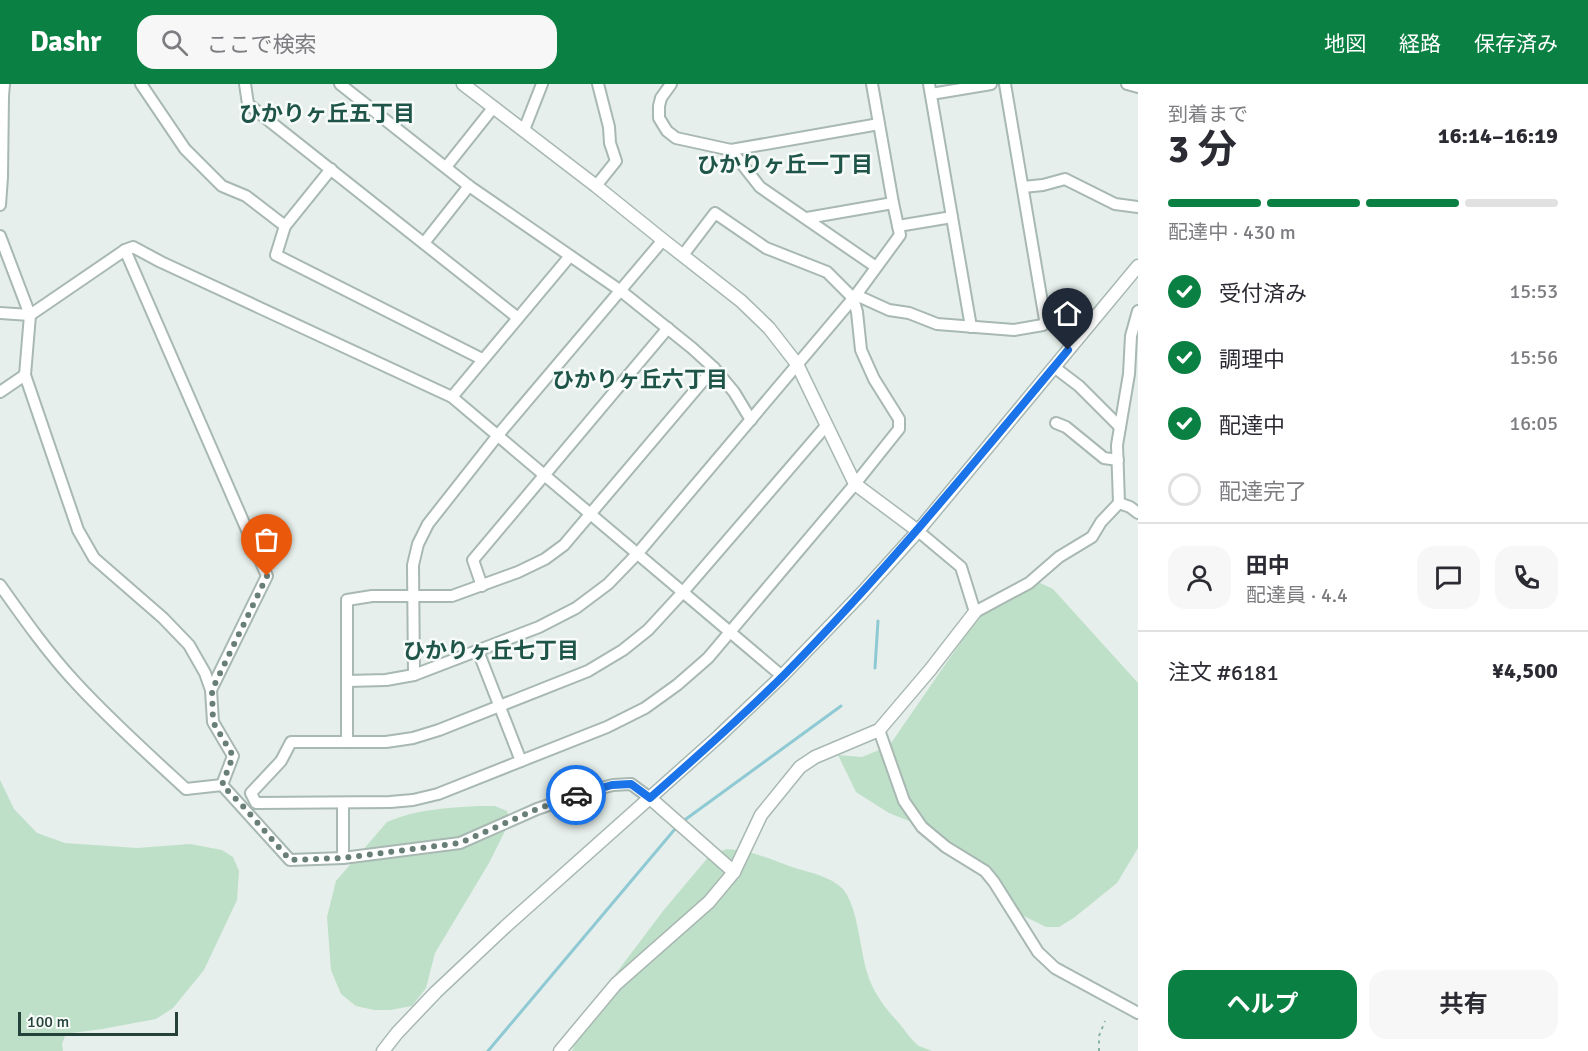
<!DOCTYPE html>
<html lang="ja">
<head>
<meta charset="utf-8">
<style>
  body { margin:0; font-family:Signika,"Noto Sans JP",sans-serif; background:#f7f7f7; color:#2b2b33; height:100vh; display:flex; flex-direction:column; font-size:22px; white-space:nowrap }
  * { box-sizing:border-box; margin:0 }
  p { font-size:20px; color:#7c7c81 }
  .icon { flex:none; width:33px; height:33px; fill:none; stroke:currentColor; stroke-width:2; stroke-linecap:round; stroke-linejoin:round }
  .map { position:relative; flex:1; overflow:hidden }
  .side { display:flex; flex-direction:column; background:#fff; width:450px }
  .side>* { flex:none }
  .scale { position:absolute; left:18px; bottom:15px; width:160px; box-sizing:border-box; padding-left:6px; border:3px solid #24423a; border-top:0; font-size:16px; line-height:21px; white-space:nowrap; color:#24423a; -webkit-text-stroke:4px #f7fbf9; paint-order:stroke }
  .pin { position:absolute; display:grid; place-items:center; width:51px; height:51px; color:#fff; margin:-62px -26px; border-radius:50% 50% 50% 0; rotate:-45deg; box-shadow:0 0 6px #0007 }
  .pin .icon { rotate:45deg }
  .courier { position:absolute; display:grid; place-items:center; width:60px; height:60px; margin:-30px; border:4px solid #1a73e8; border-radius:50%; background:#fff; color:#222; box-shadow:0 2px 8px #0007 }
  .summary em { font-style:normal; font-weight:700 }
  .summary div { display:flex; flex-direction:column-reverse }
  .summary { display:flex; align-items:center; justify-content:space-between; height:102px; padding:0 30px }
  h1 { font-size:39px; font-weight:700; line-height:45px }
  .bar { display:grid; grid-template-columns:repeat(4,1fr); gap:9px 6px; align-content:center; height:72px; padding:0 30px }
  .bar i { height:8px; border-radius:4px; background:#e1e1e2 }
  .bar .selected { background:#0b8043 }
  .bar p { grid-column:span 4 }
  .line { display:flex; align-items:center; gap:15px; padding:0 30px; border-top:2px solid #e1e1e2 }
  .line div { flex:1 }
  .round { display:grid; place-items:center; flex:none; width:63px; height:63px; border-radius:18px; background:#f7f7f7 }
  ol { padding:0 30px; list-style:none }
  li { display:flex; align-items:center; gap:18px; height:66px }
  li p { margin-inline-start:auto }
  li .icon { padding:6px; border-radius:50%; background:#0b8043; color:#fff; stroke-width:4 }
  li:last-child { color:#7c7c81 }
  li i { width:33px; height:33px; border:3px solid #e1e1e2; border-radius:50% }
  .button { display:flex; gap:12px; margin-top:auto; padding:12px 30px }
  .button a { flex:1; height:69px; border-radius:18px; background:#0b8043; color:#fff; font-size:24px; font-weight:700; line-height:69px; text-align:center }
  .button a+a { background:#f7f7f7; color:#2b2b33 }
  header { display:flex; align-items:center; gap:36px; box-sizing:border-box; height:84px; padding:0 30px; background:#0b8043; color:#fff }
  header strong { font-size:28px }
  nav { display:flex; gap:33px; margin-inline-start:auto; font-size:21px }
  .search { width:420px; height:54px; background:#f7f7f7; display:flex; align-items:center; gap:15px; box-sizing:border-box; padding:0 21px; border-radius:18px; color:#7c7c81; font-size:22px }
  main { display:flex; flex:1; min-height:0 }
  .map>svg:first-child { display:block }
  .green { fill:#bfe0c8 }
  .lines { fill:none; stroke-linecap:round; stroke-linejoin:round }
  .stream { stroke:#8ec9d4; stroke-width:3 }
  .minor-casing { stroke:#a8b8b2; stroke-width:14 }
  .tertiary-casing { stroke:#a8b8b2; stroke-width:15 }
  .path { stroke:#86b3a5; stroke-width:2; stroke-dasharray:3 4.5; stroke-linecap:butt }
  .minor { stroke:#fff; stroke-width:10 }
  .tertiary { stroke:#fff; stroke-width:12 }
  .done { stroke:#687f78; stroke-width:6; stroke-dasharray:0 10.8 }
  .route { stroke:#1a73e8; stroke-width:8 }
  .labels { text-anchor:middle; stroke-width:5; stroke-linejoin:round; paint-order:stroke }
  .neighbourhood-label { font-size:22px; font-weight:bold; fill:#1f5548; stroke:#f7fbf9 }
</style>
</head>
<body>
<header>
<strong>Dashr</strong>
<div class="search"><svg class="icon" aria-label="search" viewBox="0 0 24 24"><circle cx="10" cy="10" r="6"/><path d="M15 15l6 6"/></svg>ここで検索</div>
<nav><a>地図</a><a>経路</a><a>保存済み</a></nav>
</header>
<main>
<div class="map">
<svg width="1138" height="967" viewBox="0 0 1138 967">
  <rect width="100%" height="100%" fill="#e6efeb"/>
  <g class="green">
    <path d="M 1036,497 L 1053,505 L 1138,599 L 1138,764 L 1117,799 L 1075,833 L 1059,843 L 1046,843 L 1006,823 L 989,799 L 944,758 L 924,743 L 889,729 L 856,708 L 838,671 L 862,673 L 889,662 L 987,520 Z"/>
    <path d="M 0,696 L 14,725 L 37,749 L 65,759 L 137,764 L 190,760 L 222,766 L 233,773 L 239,787 L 237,816 L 204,886 L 173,924 L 156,935 L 102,945 L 72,949 L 65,952 L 62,960 L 63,967 L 0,967 Z"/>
    <path d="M 478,722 L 495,722 L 507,727 L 509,736 L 506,745 L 489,779 L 435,869 L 426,904 L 412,922 L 390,926 L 374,926 L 356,922 L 341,910 L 331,886 L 327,833 L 336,797 L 387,738 C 416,725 447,724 478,722 Z"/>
    <path d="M 727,765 C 749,766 768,774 789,782 C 806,788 829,791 843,805 C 858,823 860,866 867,888 C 872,907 885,924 898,938 C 904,945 911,956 919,962 C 923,964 928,965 932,967 L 572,967 L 583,937 L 611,896 L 663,827 L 710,771 Z"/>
  </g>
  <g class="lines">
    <g class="stream">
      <path d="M 875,584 L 878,537"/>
      <path d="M 686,735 L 841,622"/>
      <path d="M 488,967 L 675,745"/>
    </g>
    <g class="minor-casing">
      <g id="minor">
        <path d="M 141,0 L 185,65 L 222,102 L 246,112 L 285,142"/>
        <path d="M 245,0 L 248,20 L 518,234"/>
        <path d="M 340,0 L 469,102 L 621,207 L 692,264 L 714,284 L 734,308 L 751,336"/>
        <path d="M 671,0 L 661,14 L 659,22 L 659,34 L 667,47 L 676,54 L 731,66 L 760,103 L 876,183"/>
        <path d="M 929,0 L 971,243"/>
        <path d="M 1127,0 L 1138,3"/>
        <path d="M 931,10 L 991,0"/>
        <path d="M 524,46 L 542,0"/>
        <path d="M 731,66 L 879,40"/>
        <path d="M 446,83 L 493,24"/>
        <path d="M 331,85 L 285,142 L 276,171 L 482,275"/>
        <path d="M 596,102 L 616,77 L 610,59 L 609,43 L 598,0"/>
        <path d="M 1023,103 L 1043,101 L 1065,95 L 1115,120 L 1138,123"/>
        <path d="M 0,121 L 2,93 L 3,12 L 4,0"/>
        <path d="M 807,134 L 893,119"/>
        <path d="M 898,142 L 952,133"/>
        <path d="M 0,152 L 30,231 L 25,291 L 78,446 L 94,474 L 163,534 L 189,561 L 205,589 L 211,606 L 213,638 L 233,672 L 222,701"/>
        <path d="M 424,159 L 469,102"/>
        <path d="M 125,166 L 267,492 L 211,606"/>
        <path d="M 683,171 L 715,129 L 766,164 L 827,188 L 853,214 L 857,228 L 861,266 L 874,295 L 899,335 L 899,345 L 855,400 L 708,574 L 677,601 L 645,624 L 607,643 L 521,677 L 438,710 L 413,716 L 390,718 L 256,719 L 251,709 L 281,677 L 291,658 L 386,658 L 413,654 L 439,646 L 588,587 L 623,566 L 648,546 L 683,508 L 826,342"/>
        <path d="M 856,211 L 889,226 L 909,229 L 937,240 L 1014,246 L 1043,241 L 1045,236 L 1005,0"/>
        <path d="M 0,229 L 30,231 L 125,166 L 133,163 L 161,178 L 452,313 L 782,592"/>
        <path d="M 1054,283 L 1079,302 L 1120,343"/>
        <path d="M 0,308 L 25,291"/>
        <path d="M 452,313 L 570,172"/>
        <path d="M 1056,339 L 1066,343 L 1104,374 L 1118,376"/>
        <path d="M 1119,419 L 1130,423 L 1138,429"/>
        <path d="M 918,447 L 961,483 L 975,528 L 1029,499 L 1059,473 L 1092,453 L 1101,438 L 1119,419 L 1117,361 L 1129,290 L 1131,252 L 1138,227"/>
        <path d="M 0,501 C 24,535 48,569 76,599 C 111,637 149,671 186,705 L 222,701"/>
        <path d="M 482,502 L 473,476 L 668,244"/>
        <path d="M 478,567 L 521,677"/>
        <path d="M 414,591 L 413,481 L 418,460 L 428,440 L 498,351 L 663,156"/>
        <path d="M 347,597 L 386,596 L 414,591 L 539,543 L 576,524 L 608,500 L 638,469 L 856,211 L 900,151 L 893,119 L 872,0"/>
        <path d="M 879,646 L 904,717 L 922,743 L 946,763 L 985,787 L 994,798 L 1038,868 L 1055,884 L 1138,929"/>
        <path d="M 347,658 L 347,516 L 372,512 L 452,512 L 518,488 L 545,475 L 564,461 L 714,284"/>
        <path d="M 222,701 L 290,776 L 343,774 L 460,759 L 537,725 L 590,707 L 613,701 L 631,700 L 650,714"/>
        <path d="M 343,774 L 343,719"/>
      </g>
    </g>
    <g class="tertiary-casing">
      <g id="tertiary">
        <path d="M 463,0 L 596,102 L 663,156 L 741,217 L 769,244 L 797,280 L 855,400 L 918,447"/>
        <path d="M 650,714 L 734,788"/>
        <path d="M 383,967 L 397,949 L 436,908 L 505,843 L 718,653 L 782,592 L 862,509 L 918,447 L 1138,182"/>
        <path d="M 560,967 L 616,900 L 709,818 L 734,788 L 761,731 L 800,683 L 815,673 L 879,646 L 930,586 L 975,528"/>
      </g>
    </g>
    <path class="path" d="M 1099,967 L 1099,952 L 1105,937"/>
    <use href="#minor" class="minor"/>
    <use href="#tertiary" class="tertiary"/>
  </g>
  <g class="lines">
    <path class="done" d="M 267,492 L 212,606 L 213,638 L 233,672 L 222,701 L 242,721 L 290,776 L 343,774 L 460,759 L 537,725 L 576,711"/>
    <path class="route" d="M 576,711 L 612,701 L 631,700 L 650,714 C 695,674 741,634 784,591 C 885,488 976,377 1068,266"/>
  </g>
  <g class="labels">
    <g class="neighbourhood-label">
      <text x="327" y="37">ひかりヶ丘五丁目</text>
      <text x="785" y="88">ひかりヶ丘一丁目</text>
      <text x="640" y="303">ひかりヶ丘六丁目</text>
      <text x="491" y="574">ひかりヶ丘七丁目</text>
    </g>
  </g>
</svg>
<div class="scale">100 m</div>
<div class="pin" style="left:267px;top:492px;background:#ea580c"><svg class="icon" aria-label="bag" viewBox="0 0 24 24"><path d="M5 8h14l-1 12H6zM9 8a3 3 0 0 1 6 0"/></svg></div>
<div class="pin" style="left:1068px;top:266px;background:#1f2937"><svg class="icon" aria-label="home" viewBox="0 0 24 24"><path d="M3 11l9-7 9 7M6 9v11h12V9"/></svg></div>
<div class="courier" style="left:576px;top:711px"><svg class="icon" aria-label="car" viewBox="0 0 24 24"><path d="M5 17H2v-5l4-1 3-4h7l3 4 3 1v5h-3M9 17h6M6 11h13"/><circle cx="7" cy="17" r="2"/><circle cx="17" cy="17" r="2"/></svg></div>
</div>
<section class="side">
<div class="summary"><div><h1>3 分</h1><p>到着まで</p></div><em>16:14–16:19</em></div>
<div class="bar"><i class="selected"></i><i class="selected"></i><i class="selected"></i><i></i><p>配達中 · 430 m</p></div>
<ol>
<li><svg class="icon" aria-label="check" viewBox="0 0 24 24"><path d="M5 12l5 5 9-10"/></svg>受付済み<p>15:53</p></li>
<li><svg class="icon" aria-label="check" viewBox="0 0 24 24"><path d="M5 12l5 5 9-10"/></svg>調理中<p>15:56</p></li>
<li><svg class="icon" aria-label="check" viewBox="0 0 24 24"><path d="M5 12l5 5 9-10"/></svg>配達中<p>16:05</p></li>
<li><i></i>配達完了</li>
</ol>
<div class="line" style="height:108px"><a class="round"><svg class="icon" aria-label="person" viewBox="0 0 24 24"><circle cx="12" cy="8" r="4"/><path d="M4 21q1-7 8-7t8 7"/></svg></a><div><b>田中</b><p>配達員 · 4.4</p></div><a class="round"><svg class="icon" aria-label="chat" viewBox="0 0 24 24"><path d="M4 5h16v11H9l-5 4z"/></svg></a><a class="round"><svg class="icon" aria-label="phone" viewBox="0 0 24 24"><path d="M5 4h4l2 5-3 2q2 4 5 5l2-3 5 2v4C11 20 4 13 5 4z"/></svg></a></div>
<div class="line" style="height:78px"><div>注文 #6181</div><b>¥4,500</b></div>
<div class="button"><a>ヘルプ</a><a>共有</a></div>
</section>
</main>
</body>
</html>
